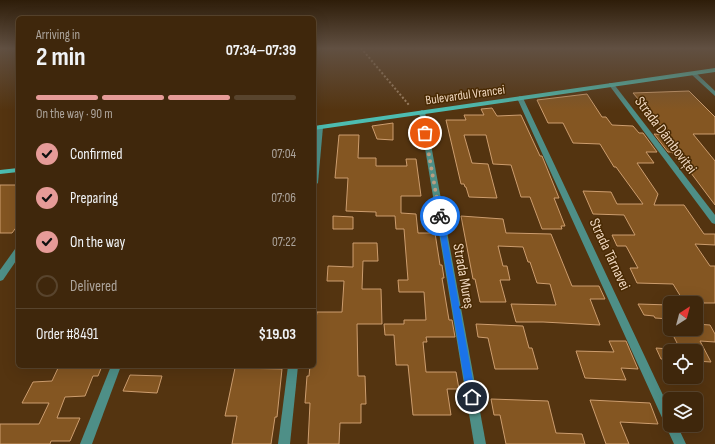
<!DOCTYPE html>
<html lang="en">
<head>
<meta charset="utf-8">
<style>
  body { margin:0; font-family:"Sofia Sans Condensed",sans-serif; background:#4a331a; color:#f1f3f6; height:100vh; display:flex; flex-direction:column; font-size:15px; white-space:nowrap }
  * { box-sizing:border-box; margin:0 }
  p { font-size:13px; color:#ada59d }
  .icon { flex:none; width:22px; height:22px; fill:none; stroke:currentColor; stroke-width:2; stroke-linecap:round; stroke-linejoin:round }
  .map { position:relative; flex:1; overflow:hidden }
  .drawer { position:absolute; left:16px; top:16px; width:300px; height:352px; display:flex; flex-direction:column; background:#3f270c; border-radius:6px; box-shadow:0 4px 16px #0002,0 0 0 1px #58442d }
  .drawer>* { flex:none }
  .needle { width:26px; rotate:36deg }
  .controls { position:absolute; left:663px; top:296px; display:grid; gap:8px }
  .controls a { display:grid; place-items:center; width:40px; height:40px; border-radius:6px; background:#3f270c; box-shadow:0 4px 16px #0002,0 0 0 1px #58442d; font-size:20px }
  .pin { position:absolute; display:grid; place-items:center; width:34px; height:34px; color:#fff; margin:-17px; border:2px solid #fff; border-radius:50%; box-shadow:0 1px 4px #0007 }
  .courier { position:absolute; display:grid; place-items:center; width:40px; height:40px; margin:-20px; border:3px solid #1a73e8; border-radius:50%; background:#fff; color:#222; box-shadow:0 1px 5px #0007 }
  .overview em { font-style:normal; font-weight:700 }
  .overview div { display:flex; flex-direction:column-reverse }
  .overview { display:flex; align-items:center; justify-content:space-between; height:68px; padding:0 20px }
  h1 { font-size:26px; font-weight:700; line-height:30px }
  .bar { display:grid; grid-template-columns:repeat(4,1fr); gap:6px 4px; align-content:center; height:48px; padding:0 20px }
  .bar i { height:5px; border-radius:3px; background:#58442d }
  .bar .selected { background:#e69b98 }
  .bar p { grid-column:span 4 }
  .line { display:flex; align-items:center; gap:10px; padding:0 20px; border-top:1px solid #58442d }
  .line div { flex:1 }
  ol { padding:0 20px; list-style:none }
  li { display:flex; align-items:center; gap:12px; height:44px }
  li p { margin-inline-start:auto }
  li .icon { padding:4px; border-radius:50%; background:#e69b98; color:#111; stroke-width:4 }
  li:last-child { color:#ada59d }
  li i { width:22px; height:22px; border:2px solid #58442d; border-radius:50% }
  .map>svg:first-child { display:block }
  .building { fill:#845622; stroke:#cd9d6e }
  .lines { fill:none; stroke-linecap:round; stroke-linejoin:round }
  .path { stroke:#9d8061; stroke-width:2; stroke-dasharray:2 2; stroke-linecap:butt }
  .street { fill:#4e8f87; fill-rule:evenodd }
  .secondary { fill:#4dbdb1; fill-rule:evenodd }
  .route { fill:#1a73e8 }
  .done { stroke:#b99e82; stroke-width:4; stroke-dasharray:0 7.2 }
  .labels { text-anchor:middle; stroke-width:3; stroke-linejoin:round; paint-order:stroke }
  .far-street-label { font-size:13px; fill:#f0d7bf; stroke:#492a03 }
  .street-label { font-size:15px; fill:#f0d7bf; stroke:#492a03 }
</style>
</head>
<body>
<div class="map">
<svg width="715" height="444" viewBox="0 0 715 444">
  <rect width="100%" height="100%" fill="#543410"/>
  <g class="building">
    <path d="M 689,91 L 715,117 L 715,134 L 693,134 L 715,161 L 715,205 L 685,165 L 682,165 L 672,152 L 668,152 L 654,134 L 669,135 L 633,93 Z"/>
    <path d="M 587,94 L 602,117 L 606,117 L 612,125 L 633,126 L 639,133 L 643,133 L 657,152 L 646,152 L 654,163 L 637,163 L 658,194 L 654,205 L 684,205 L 704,234 L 715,234 L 715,245 L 695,244 L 710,266 L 715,266 L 715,303 L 704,303 L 700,297 L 681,297 L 673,284 L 637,283 L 630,268 L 638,268 L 626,246 L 617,246 L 612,235 L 635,235 L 624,215 L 593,214 L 583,191 L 611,192 L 617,204 L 643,204 L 616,167 L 614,167 L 600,144 L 573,143 L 563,123 L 548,123 L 537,100 Z"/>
    <path d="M 492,108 L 497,116 L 521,115 L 540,156 L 542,156 L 559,198 L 554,198 L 565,226 L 561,226 L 562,229 L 542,229 L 530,197 L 521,197 L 511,165 L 493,164 L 486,135 L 464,135 L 472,163 L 488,164 L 497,198 L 469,197 L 466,187 L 465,187 L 464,184 L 461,184 L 446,120 L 466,120 L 464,115 L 484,115 L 481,109 Z"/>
    <path d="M 393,123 L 393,140 L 377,139 L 372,126 Z"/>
    <path d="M 339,135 L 359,135 L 358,158 L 376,158 L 376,166 L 407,166 L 406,159 L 416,159 L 421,196 L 401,196 L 401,213 L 416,214 L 418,233 L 435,233 L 440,265 L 442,265 L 444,278 L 442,278 L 449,320 L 452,320 L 455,337 L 426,337 L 427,342 L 423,342 L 426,372 L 456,372 L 459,389 L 447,389 L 451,415 L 413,415 L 408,365 L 396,365 L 394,335 L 385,335 L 384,324 L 404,324 L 404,320 L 426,320 L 424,292 L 399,292 L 398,280 L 408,280 L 404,229 L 396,229 L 395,216 L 376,216 L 376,212 L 346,211 L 348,178 L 335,178 Z"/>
    <path d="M 0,185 L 18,185 L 18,225 L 12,233 L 0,233 Z"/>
    <path d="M 333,216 L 353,217 L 353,229 L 333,229 Z"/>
    <path d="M 461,216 L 503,219 L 506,233 L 509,233 L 551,234 L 572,286 L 599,286 L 605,299 L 590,299 L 600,325 L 543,322 L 516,322 L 511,304 L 556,305 L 550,284 L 537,283 L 530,262 L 528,262 L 523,247 L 498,246 L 503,266 L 507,266 L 510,280 L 500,280 L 506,302 L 480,302 L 475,279 L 473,279 Z"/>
    <path d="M 353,243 L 377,243 L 378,261 L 363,261 L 362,289 L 381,289 L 382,324 L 357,324 L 358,376 L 365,376 L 366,404 L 361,404 L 361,423 L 340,423 L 339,444 L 308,444 L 310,403 L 305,403 L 307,376 L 309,376 L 310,366 L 314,366 L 314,333 L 317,312 L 342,312 L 344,281 L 327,281 L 328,266 L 353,267 Z"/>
    <path d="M 638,304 L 670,305 L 670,319 L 655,318 L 654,316 L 644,315 Z"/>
    <path d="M 476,324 L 523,326 L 529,348 L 532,348 L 538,369 L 495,369 L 488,338 L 478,337 Z"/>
    <path d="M 696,324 L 710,325 L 715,334 L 715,342 L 700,341 L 711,362 L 696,361 L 696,351 L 681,351 L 670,329 L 696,329 Z"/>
    <path d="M 609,341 L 626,341 L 638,369 L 621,368 L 626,380 L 585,378 L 576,351 L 614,352 Z"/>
    <path d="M 656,348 L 670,349 L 670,359 L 661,359 Z"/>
    <path d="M 59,366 L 102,366 L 98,376 L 93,376 L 85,396 L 65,397 L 57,418 L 80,418 L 70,441 L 51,441 L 50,444 L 0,444 L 0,424 L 39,424 L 49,403 L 22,403 L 33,382 L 52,381 Z"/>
    <path d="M 235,368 L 282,369 L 277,417 L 275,417 L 271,444 L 232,444 L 237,416 L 225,416 Z"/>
    <path d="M 130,375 L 162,376 L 157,393 L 123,391 Z"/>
    <path d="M 491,399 L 548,401 L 556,433 L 582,434 L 585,444 L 506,444 L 500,415 L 494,415 Z"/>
    <path d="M 590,400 L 650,403 L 658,424 L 620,422 L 629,444 L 606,444 Z"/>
  </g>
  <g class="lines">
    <path class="path" d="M 361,48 L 409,105"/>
    <g class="street">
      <path d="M 691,72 L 695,72 L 715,91 L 715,96 L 691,74 Z"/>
      <path d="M 609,83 L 613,83 L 715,215 L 715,224 L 712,223 L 609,85 Z"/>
      <path d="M 520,96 L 523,98 L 670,410 L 670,425 L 677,425 L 686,444 L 674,444 L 517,98 Z"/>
      <path d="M 422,110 L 425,112 L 486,444 L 474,444 L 419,112 Z"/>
      <path d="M 320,125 L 323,127 L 318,183 L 314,186 L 314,151 L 317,127 Z"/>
      <path d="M 18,248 L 18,258 L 3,280 L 0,281 L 0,270 L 15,249 Z"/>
      <path d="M 111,366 L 121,366 L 92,444 L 80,444 Z"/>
      <path d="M 288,366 L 298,366 L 290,444 L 278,444 Z"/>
    </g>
    <g class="secondary">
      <path d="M 715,68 L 715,72 L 314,130 L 314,126 Z"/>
      <path d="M 18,168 L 18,172 L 0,174 L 0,170 Z"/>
    </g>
  </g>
  <linearGradient id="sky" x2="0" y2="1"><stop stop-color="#2e1d09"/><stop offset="0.44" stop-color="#615042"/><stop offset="1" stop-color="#615042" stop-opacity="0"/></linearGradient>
  <rect width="715" height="110" fill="url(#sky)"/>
  <path class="route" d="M 440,214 L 443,216 L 476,397 L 472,402 L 467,397 L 437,216 Z"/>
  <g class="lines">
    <path class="done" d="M 425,133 L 440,216"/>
  </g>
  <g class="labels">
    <g class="far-street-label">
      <text transform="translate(465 94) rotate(-8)" y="5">Bulevardul Vrancei</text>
    </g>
    <g class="street-label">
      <text transform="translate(666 135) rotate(53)" y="5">Strada Dâmboviței</text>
      <text transform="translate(610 254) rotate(65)" y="5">Strada Târnavei</text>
      <text transform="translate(464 276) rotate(80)" y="5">Strada Mureș</text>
    </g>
  </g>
</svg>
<div class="controls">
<a><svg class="needle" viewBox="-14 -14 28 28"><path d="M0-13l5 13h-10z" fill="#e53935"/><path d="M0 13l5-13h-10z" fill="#ada59d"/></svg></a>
<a><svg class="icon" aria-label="locate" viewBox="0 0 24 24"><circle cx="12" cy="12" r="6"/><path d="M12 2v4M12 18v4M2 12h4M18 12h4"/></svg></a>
<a><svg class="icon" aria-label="layers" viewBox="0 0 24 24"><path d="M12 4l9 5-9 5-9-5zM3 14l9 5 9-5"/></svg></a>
</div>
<div class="pin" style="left:425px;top:133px;background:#ea580c"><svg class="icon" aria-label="bag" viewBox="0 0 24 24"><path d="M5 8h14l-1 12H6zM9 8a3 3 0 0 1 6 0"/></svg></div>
<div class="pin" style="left:472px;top:397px;background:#1f2937"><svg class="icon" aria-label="home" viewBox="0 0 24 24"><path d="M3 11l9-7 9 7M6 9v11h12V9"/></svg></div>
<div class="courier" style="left:440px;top:216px"><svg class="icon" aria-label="bike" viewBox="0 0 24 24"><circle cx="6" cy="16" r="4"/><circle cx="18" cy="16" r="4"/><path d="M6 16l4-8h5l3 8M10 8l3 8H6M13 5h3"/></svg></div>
<section class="drawer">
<div class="overview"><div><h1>2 min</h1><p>Arriving in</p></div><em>07:34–07:39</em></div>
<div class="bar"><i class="selected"></i><i class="selected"></i><i class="selected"></i><i></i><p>On the way · 90 m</p></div>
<ol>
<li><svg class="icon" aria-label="check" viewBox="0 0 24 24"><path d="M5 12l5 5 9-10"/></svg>Confirmed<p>07:04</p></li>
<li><svg class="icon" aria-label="check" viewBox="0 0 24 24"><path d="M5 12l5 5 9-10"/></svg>Preparing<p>07:06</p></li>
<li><svg class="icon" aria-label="check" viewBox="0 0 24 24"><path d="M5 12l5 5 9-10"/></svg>On the way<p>07:22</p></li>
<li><i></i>Delivered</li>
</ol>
<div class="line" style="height:52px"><div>Order #8491</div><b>$19.03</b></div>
</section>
</div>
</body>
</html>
